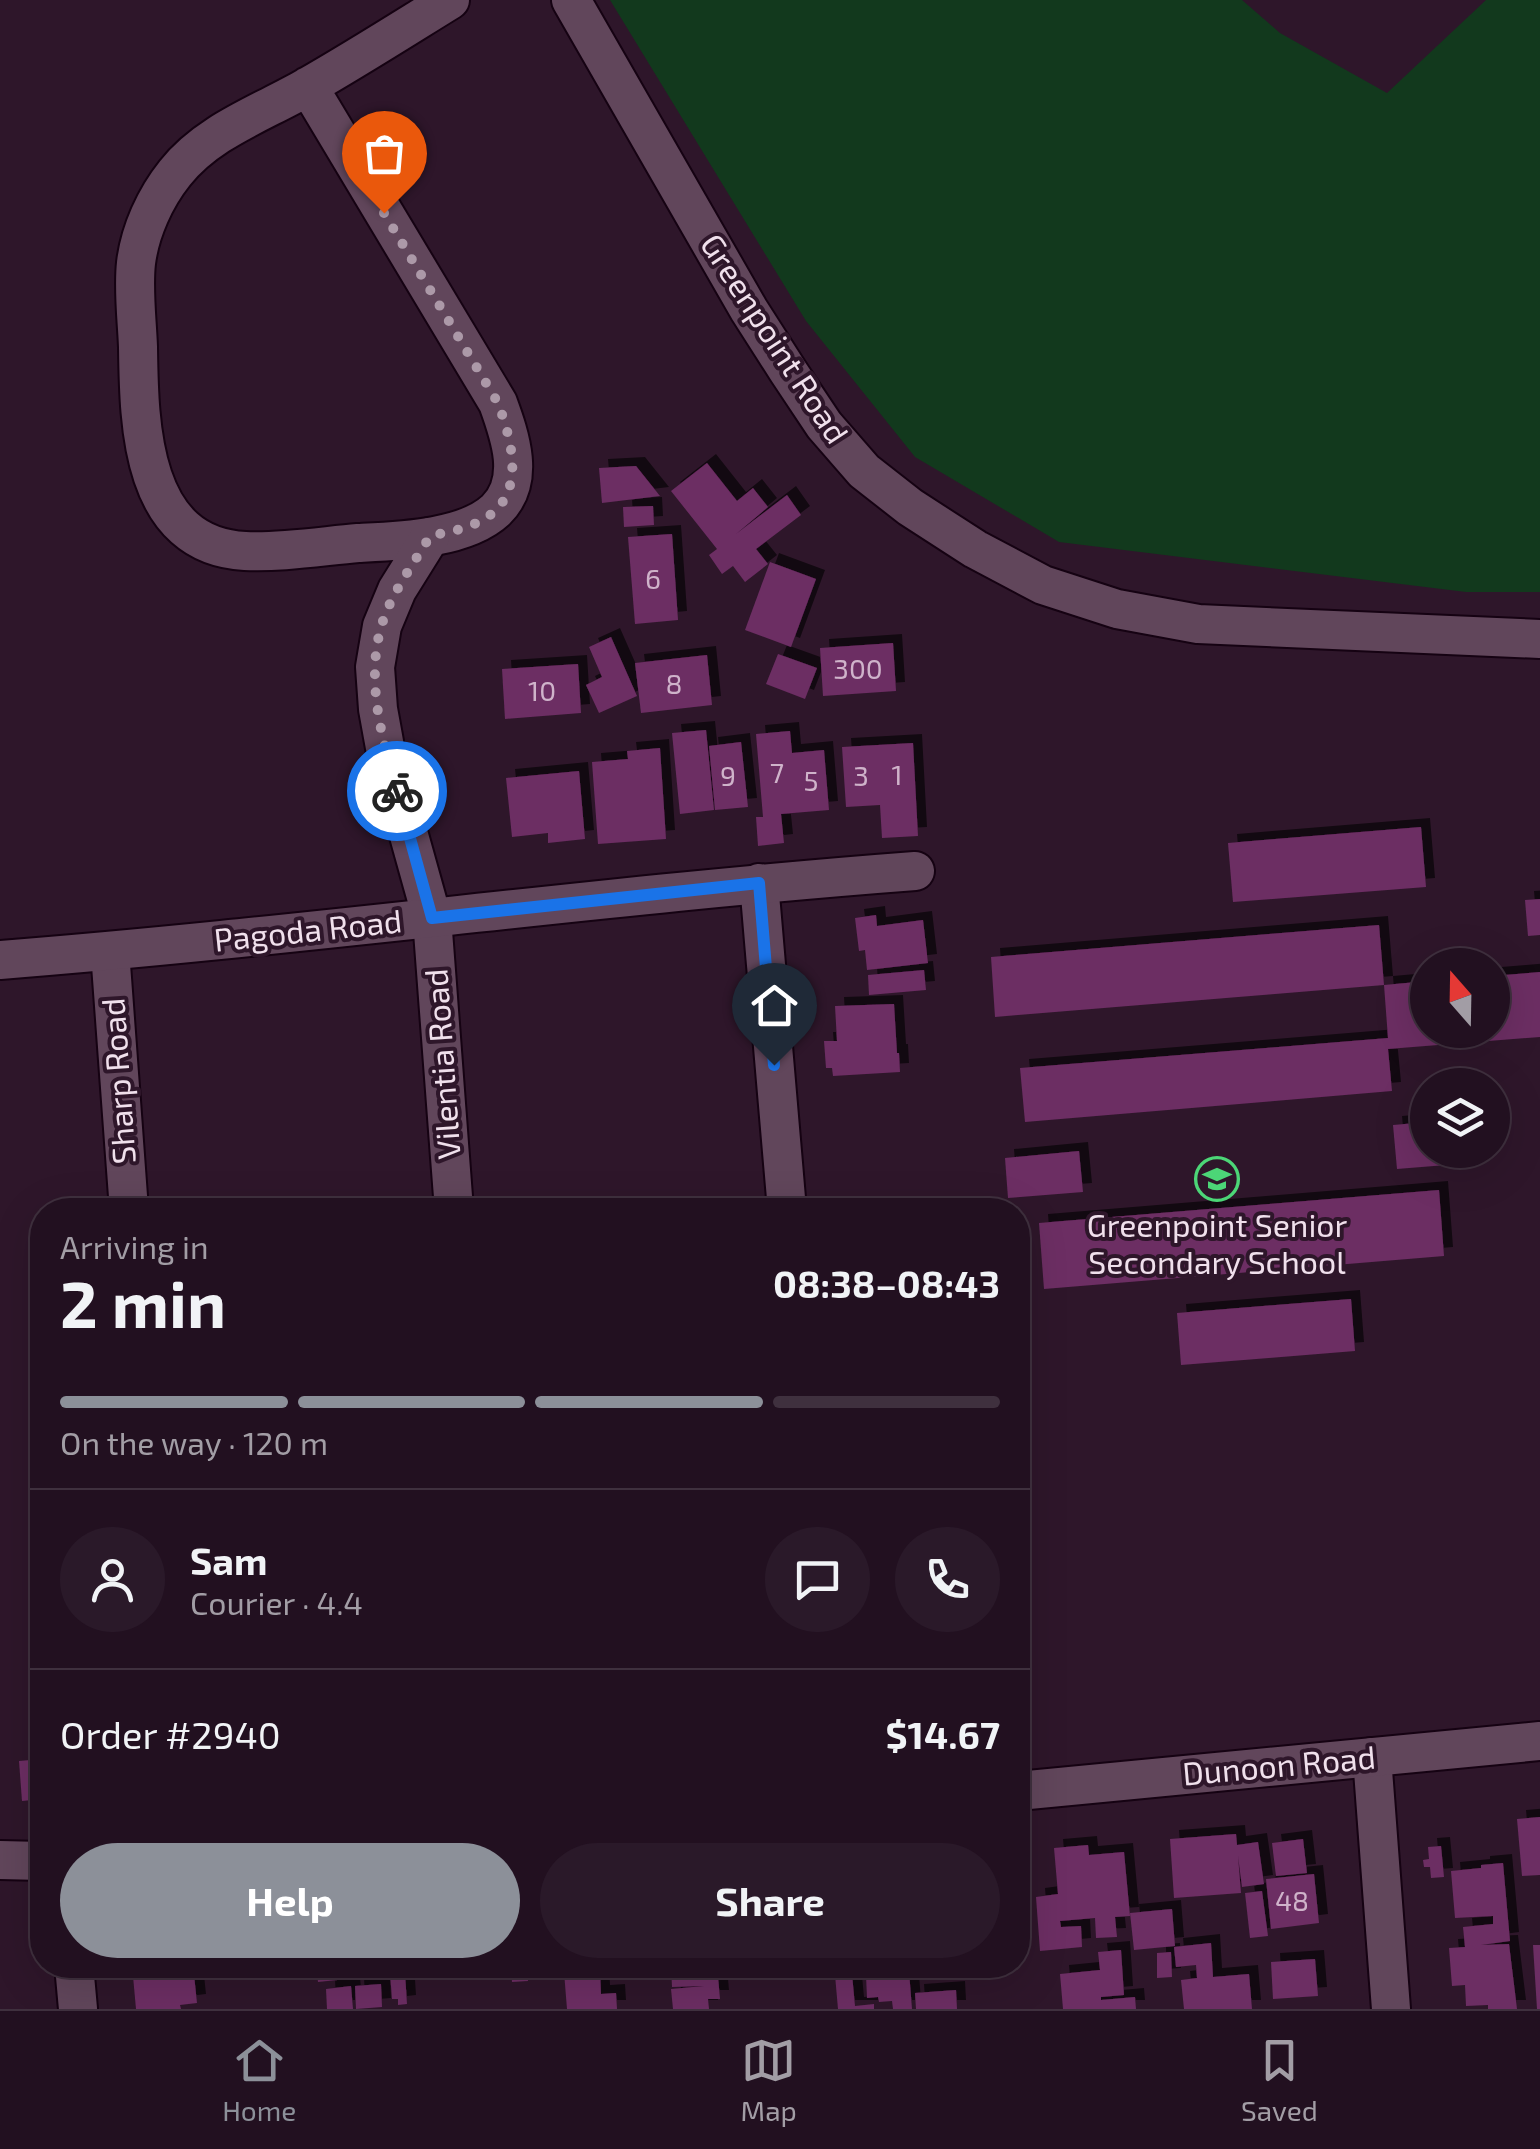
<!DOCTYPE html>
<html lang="en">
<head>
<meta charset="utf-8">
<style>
  body { margin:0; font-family:"Exo 2",sans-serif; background:#2a1929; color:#f1f3f6; height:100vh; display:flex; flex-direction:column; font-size:38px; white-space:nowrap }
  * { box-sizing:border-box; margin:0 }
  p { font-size:32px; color:#a29da5 }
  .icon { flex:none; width:55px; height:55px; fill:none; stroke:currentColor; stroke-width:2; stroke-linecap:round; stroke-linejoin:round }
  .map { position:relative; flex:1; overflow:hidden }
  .side { position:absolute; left:30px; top:1198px; width:1000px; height:780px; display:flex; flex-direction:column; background:#221020; border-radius:40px; box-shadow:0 10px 40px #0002,0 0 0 2px #3f303e }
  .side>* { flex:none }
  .needle { width:65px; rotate:340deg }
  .fabs { position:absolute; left:1410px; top:948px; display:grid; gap:20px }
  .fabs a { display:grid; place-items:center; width:100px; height:100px; border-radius:50%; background:#221020; box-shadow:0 10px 40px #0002,0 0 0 2px #3f303e; font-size:50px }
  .pin { position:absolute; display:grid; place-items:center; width:85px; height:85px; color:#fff; margin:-102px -42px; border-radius:50% 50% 50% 0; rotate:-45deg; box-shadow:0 0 10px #0007 }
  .pin .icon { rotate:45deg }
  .courier { position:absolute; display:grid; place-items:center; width:100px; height:100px; margin:-50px; border:8px solid #1a73e8; border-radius:50%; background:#fff; color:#222; box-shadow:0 2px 12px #0007 }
  .head em { font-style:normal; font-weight:700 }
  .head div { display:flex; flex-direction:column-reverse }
  .head { display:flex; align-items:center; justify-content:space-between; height:170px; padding:0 30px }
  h1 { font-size:65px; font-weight:700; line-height:75px }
  .bar { display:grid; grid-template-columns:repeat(4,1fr); gap:15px 10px; align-content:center; height:120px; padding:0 30px }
  .bar i { height:12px; border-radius:8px; background:#3f303e }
  .bar .active { background:#8c9099 }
  .bar p { grid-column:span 4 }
  .line { display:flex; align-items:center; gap:25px; padding:0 30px; border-top:2px solid #3f303e }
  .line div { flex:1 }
  .round { display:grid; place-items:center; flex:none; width:105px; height:105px; border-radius:52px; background:#2a1929 }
  .button { display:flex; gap:20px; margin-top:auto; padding:20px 30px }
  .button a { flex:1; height:115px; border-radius:60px; background:#8c9099; color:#fff; font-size:40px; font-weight:700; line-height:115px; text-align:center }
  .button a+a { background:#2a1929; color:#f1f3f6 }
  .menu { display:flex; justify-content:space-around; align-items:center; height:140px; border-top:2px solid #3f303e; background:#221020; font-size:28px; color:#a29da5 }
  .menu a { display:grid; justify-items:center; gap:5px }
  .menu .active { color:#8c9099 }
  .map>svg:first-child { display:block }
  .green { fill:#12391d }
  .building { fill:#6c2d63; filter:url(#shadow) }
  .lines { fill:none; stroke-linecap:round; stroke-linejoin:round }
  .minor-casing { stroke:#150212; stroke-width:42 }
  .minor { stroke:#61465b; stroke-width:38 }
  .done { stroke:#ac99a8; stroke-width:10; stroke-dasharray:0 18 }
  .route { stroke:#1a73e8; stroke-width:12 }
  .labels { text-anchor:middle; stroke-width:8; stroke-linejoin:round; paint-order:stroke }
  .number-label { font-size:28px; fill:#cfb3ca }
  .street-label { font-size:32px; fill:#f0e0ec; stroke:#2e162a }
  .poi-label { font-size:32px; fill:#f0e0ec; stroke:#2e162a }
</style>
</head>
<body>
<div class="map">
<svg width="1540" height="2009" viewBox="0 0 1540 2009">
  <defs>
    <filter id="shadow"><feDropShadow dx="9" dy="-9" stdDeviation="0" flood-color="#0009"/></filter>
  </defs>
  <rect width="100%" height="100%" fill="#2e162a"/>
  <path class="green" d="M 610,0 L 1242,0 L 1280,33 L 1387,93 L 1486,0 L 1540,0 L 1540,592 L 1466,592 L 1059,542 L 915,457 L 806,321 Z"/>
  <g class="building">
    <path d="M 707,463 L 737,501 L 753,488 L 768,507 L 736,534 L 787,495 L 801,515 L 756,549 L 768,564 L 745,582 L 733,566 L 722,574 L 709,555 L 717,549 L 671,491 Z"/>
    <path d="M 636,466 L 660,496 L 602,503 L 599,468 Z"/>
    <path d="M 653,506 L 654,525 L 624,527 L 623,507 Z"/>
    <path d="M 672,534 L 678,620 L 635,624 L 628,537 Z"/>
    <path d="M 770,562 L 816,579 L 791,647 L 745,630 Z"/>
    <path d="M 611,637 L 637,696 L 599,713 L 586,685 L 602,677 L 589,647 Z"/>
    <path d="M 893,643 L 896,691 L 823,696 L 820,648 Z"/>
    <path d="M 778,654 L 817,668 L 805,699 L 766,684 Z"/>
    <path d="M 707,655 L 712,705 L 641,713 L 635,663 Z"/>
    <path d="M 578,664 L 581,713 L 505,719 L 502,669 Z"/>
    <path d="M 706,730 L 714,810 L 680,814 L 672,733 Z"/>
    <path d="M 790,731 L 792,753 L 824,750 L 829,810 L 781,814 L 784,843 L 758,846 L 756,817 L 763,817 L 756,734 Z"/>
    <path d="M 741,742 L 748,807 L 715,810 L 709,746 Z"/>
    <path d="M 913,743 L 918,836 L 882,838 L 880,805 L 846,807 L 842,747 Z"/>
    <path d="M 660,748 L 666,839 L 598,844 L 592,762 L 628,759 L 627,751 Z"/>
    <path d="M 579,771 L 585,839 L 548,843 L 548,833 L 512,837 L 506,778 Z"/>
    <path d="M 1421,827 L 1426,887 L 1233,902 L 1228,843 Z"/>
    <path d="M 1540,899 L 1540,935 L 1528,936 L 1525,900 Z"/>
    <path d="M 876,915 L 877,926 L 923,920 L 928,963 L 867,970 L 865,950 L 859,951 L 855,918 Z"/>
    <path d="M 1379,925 L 1384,985 L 1428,981 L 1428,1030 L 1492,1030 L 1492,976 L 1540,972 L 1540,1037 L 1388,1049 L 1392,1091 L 1025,1122 L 1020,1068 L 1388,1038 L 1384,985 L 995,1017 L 991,957 Z"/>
    <path d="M 924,970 L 926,990 L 869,995 L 868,975 Z"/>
    <path d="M 894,1004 L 897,1053 L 899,1053 L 900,1072 L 833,1076 L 832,1068 L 826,1068 L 824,1041 L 837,1041 L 835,1006 Z"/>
    <path d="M 1428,1122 L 1428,1150 L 1470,1150 L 1471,1163 L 1397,1169 L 1393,1125 Z"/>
    <path d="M 1079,1151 L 1083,1192 L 1008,1198 L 1005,1158 Z"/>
    <path d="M 1439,1190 L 1444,1256 L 1044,1289 L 1039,1223 Z"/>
    <path d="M 1351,1299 L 1355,1351 L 1181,1365 L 1177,1313 Z"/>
    <path d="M 42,1759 L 42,1799 L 22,1801 L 19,1761 Z"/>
    <path d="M 1540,1817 L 1540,1875 L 1522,1876 L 1517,1819 Z"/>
    <path d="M 1236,1834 L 1237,1845 L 1258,1842 L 1264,1884 L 1242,1887 L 1238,1856 L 1241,1893 L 1174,1898 L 1170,1839 Z"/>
    <path d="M 1303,1839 L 1307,1873 L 1276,1876 L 1272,1843 Z"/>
    <path d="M 1088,1845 L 1089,1855 L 1124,1852 L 1130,1916 L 1115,1917 L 1117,1937 L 1096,1938 L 1095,1918 L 1060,1921 L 1061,1927 L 1081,1926 L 1082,1947 L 1040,1951 L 1036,1897 L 1058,1894 L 1054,1848 Z"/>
    <path d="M 1441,1846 L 1444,1877 L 1431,1878 L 1430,1867 L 1424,1867 L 1423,1860 L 1429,1859 L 1428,1847 Z"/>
    <path d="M 1503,1863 L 1510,1941 L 1481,1945 L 1509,1944 L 1517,2009 L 1488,2009 L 1488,2005 L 1466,2006 L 1465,1985 L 1452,1986 L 1449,1948 L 1465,1947 L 1463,1927 L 1493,1924 L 1493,1916 L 1455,1918 L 1451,1871 L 1481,1868 L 1481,1865 Z"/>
    <path d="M 1314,1874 L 1319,1923 L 1271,1929 L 1266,1879 Z"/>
    <path d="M 1262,1891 L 1268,1936 L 1250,1938 L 1245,1893 Z"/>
    <path d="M 1172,1909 L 1175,1946 L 1134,1950 L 1130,1913 Z"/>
    <path d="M 1211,1943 L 1213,1977 L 1249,1974 L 1252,2009 L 1184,2009 L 1181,1980 L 1197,1978 L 1196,1965 L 1176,1967 L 1174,1947 Z"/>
    <path d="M 1533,1945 L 1540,1945 L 1540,2009 L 1537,2009 Z"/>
    <path d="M 1121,1950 L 1124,1995 L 1101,1997 L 1101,2000 L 1135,1997 L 1136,2009 L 1063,2009 L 1060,1974 L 1100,1970 L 1098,1952 Z"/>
    <path d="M 1171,1952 L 1172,1977 L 1157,1978 L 1157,1953 Z"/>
    <path d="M 1315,1959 L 1318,1996 L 1273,1999 L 1271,1962 Z"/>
    <path d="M 132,1965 L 193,1965 L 197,2003 L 180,2005 L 181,2009 L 136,2009 Z"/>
    <path d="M 212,1965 L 280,1965 L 281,1971 L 213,1978 Z"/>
    <path d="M 316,1965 L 386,1965 L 386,1975 L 318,1982 Z"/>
    <path d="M 423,1965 L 491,1965 L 491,1968 L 423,1973 Z"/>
    <path d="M 511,1965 L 527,1965 L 528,1981 L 512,1982 Z"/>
    <path d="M 717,1965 L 720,1999 L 708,1999 L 709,2009 L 673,2009 L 671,1989 L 704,1986 L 672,1987 L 671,1966 Z"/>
    <path d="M 783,1965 L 835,1965 L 836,1974 L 785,1979 Z"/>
    <path d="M 600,1970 L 601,1994 L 616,1993 L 617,2009 L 567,2009 L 564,1972 Z"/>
    <path d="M 909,1971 L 912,2009 L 893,2009 L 892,2001 L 879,2002 L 878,1997 L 867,1998 L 866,1975 Z"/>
    <path d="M 390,1973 L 405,1973 L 407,2004 L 398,2005 L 398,1999 L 392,1999 Z"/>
    <path d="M 852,1974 L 855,2006 L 874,2004 L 874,2009 L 838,2009 L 835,1975 Z"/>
    <path d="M 381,1984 L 382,2007 L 356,2009 L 355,1986 Z"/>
    <path d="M 351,1986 L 353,2009 L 327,2009 L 326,1989 Z"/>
    <path d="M 956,1990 L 957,2009 L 916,2009 L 915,1993 Z"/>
  </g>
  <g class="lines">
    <g class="minor-casing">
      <g id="minor">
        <path d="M 571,0 L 749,310 L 788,371 L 824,425 L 864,471 L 910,507 L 975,549 L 1043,585 L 1117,609 L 1198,624 L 1540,639"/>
        <path d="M 308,86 L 498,403 C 510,436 526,481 496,510 C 465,539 399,541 358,543 C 323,546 279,553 245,551 C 140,546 139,423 138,347 C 137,320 133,290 136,263 C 140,231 155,198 175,173 C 208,131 262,113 307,87 C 356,59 403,29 450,0"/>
        <path d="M 430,537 L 397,590 L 382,626 L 375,667 L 378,709 L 386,753 L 432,918 L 454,1210"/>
        <path d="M 759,883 L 787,1210"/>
        <path d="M 110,951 L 129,1210"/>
        <path d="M 0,960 C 305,936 609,894 915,871"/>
        <path d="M 1372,1757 L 1391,2009"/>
        <path d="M 1018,1791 L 1540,1741"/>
        <path d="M 0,1860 L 42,1861"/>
        <path d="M 74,1965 L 78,2009"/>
      </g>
    </g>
    <use href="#minor" class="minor"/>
  </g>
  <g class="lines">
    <path class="done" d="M 384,213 L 498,403 C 515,449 528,505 469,526 C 457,531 443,533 430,536 C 413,565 392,592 382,624 C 365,679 382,739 397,791"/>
    <path class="route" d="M 397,791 L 432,918 L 759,883 L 774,1065"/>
  </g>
  <defs>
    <g id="school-ring" transform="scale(2.25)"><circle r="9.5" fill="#2e162a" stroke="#4cd677" stroke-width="1.5"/><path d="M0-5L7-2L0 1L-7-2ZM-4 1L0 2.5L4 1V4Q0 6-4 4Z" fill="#4cd677"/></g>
  </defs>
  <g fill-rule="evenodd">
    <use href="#school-ring" x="1217" y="1179"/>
  </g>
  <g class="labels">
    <g class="number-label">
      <text x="653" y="589">6</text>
      <text x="858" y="679">300</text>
      <text x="674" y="694">8</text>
      <text x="542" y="701">10</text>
      <text x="777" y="783">7</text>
      <text x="897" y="785">1</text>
      <text x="728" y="786">9</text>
      <text x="861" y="786">3</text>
      <text x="811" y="791">5</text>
      <text x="1292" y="1911">48</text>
    </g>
    <g class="street-label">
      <text transform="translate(774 339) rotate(57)" y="11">Greenpoint Road</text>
      <text transform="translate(308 931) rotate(-6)" y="11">Pagoda Road</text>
      <text transform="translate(443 1064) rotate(-94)" y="11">Vilentia Road</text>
      <text transform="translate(119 1081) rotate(-94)" y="11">Sharp Road</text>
      <text transform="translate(1279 1766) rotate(-5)" y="11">Dunoon Road</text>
    </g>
    <g class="poi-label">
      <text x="1217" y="1237">Greenpoint Senior<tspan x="1217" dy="37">Secondary School</tspan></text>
    </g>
  </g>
</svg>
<div class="fabs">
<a><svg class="needle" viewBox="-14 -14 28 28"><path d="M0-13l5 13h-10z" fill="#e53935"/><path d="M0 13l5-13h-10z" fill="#a29da5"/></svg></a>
<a><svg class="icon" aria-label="layers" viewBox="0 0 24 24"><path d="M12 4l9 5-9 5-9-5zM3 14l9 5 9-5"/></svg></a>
</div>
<div class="pin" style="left:384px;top:213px;background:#ea580c"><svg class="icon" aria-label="bag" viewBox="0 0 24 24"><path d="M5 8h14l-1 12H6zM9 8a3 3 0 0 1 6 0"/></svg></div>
<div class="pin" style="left:774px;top:1065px;background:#1f2937"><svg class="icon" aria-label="home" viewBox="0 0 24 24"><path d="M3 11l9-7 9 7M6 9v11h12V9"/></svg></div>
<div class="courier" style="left:397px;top:791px"><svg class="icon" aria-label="bike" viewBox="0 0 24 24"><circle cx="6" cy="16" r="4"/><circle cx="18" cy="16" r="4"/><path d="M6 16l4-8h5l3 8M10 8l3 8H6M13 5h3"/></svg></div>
<section class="side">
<div class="head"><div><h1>2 min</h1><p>Arriving in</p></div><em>08:38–08:43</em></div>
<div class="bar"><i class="active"></i><i class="active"></i><i class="active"></i><i></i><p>On the way · 120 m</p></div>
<div class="line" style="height:180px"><a class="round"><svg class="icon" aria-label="person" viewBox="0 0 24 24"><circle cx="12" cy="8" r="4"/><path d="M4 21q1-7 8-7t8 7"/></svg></a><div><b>Sam</b><p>Courier · 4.4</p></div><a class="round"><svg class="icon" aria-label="chat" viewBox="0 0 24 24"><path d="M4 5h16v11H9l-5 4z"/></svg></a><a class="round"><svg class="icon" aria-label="phone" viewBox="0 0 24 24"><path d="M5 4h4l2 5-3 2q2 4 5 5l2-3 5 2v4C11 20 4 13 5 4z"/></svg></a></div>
<div class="line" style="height:130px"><div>Order #2940</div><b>$14.67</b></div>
<div class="button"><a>Help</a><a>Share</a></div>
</section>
</div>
<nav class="menu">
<a class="active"><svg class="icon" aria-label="home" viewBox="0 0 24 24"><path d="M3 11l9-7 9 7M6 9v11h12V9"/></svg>Home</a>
<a><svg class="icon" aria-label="map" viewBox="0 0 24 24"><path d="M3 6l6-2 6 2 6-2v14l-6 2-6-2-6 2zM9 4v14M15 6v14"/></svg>Map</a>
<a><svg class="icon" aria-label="saved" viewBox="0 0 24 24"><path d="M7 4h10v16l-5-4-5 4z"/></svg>Saved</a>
</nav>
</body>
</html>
